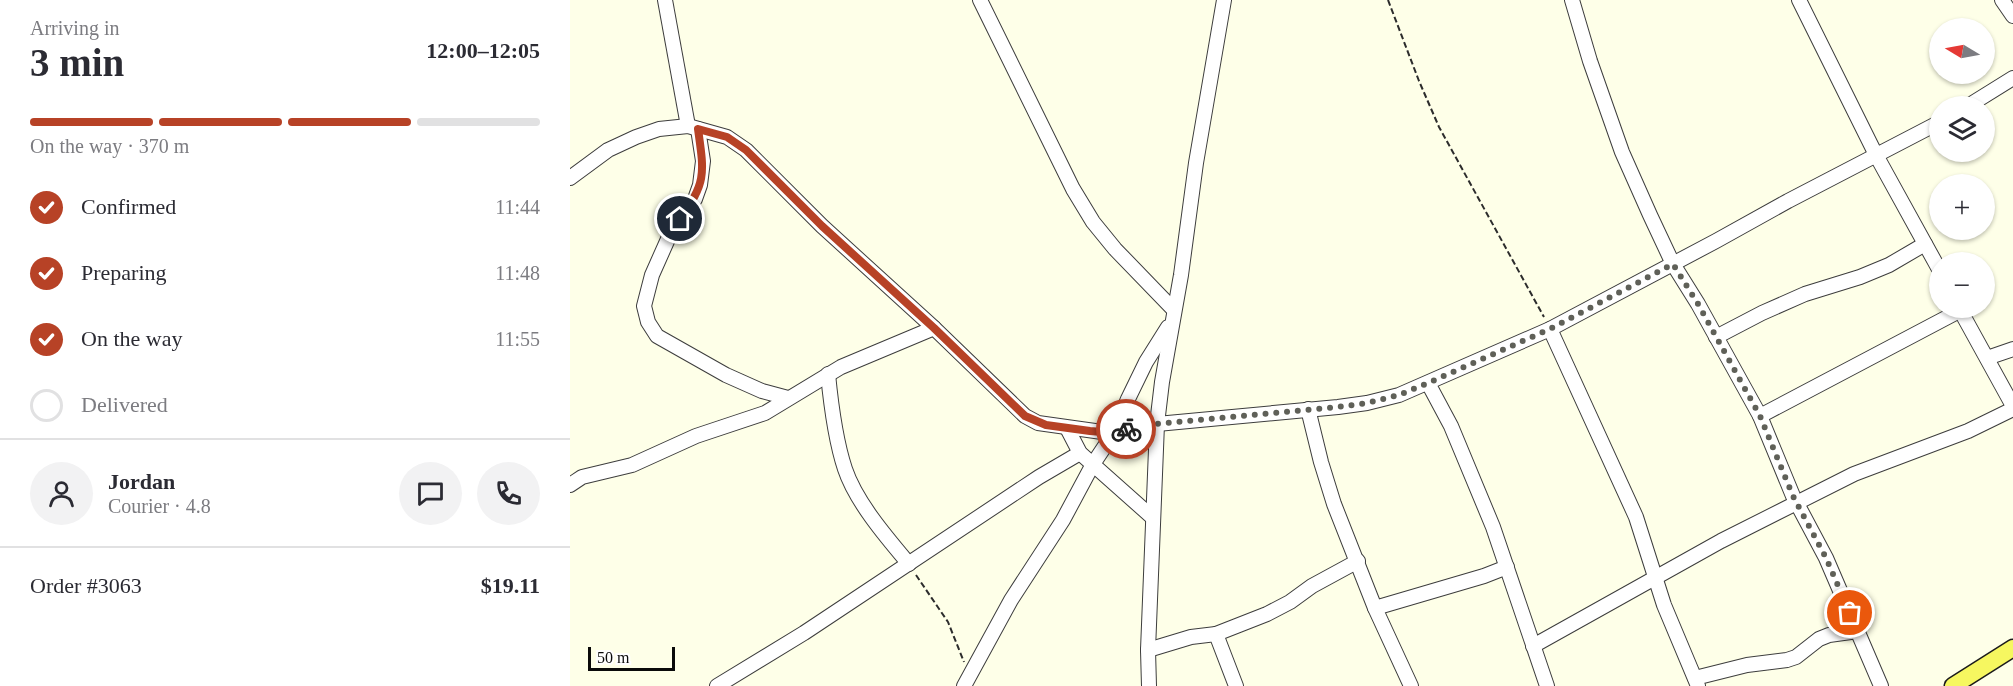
<!DOCTYPE html>
<html lang="en">
<head>
<meta charset="utf-8">
<style>
  body { margin:0; font-family:Georgia,serif; background:#f2f2f3; color:#2b2b33; height:100vh; display:flex; flex-direction:column; font-size:22px; white-space:nowrap }
  * { box-sizing:border-box; margin:0 }
  p { font-size:20px; color:#7c7c81 }
  .icon { flex:none; width:33px; height:33px; fill:none; stroke:currentColor; stroke-width:2; stroke-linecap:round; stroke-linejoin:round }
  .map { position:relative; flex:1; overflow:hidden }
  .drawer { display:flex; flex-direction:column; background:#fff; width:570px }
  .drawer>* { flex:none }
  .needle { width:39px; rotate:280deg }
  .fabs { position:absolute; left:1359px; top:18px; display:grid; gap:12px }
  .fabs a { display:grid; place-items:center; width:66px; height:66px; border-radius:50%; background:#fff; box-shadow:0 2px 4px #0004; font-size:30px }
  .scale { position:absolute; left:18px; bottom:15px; width:87px; box-sizing:border-box; padding-left:6px; border:3px solid #0a0a0a; border-top:0; font-size:16px; line-height:21px; white-space:nowrap; color:#0a0a0a; -webkit-text-stroke:4px #fff; paint-order:stroke }
  .pin { position:absolute; display:grid; place-items:center; width:51px; height:51px; color:#fff; margin:-26px; border:3px solid #fff; border-radius:50%; box-shadow:0 2px 6px #0007 }
  .courier { position:absolute; display:grid; place-items:center; width:60px; height:60px; margin:-30px; border:4px solid #b74226; border-radius:50%; background:#fff; color:#222; box-shadow:0 2px 8px #0007 }
  .head em { font-style:normal; font-weight:700 }
  .head div { display:flex; flex-direction:column-reverse }
  .head { display:flex; align-items:center; justify-content:space-between; height:102px; padding:0 30px }
  h1 { font-size:39px; font-weight:700; line-height:45px }
  .bar { display:grid; grid-template-columns:repeat(4,1fr); gap:9px 6px; align-content:center; height:72px; padding:0 30px }
  .bar i { height:8px; border-radius:4px; background:#e1e1e2 }
  .bar .on { background:#b74226 }
  .bar p { grid-column:span 4 }
  .line { display:flex; align-items:center; gap:15px; padding:0 30px; border-top:2px solid #e1e1e2 }
  .line div { flex:1 }
  .round { display:grid; place-items:center; flex:none; width:63px; height:63px; border-radius:32px; background:#f2f2f3 }
  ol { padding:0 30px; list-style:none }
  li { display:flex; align-items:center; gap:18px; height:66px }
  li p { margin-inline-start:auto }
  li .icon { padding:6px; border-radius:50%; background:#b74226; color:#fff; stroke-width:4 }
  li:last-child { color:#7c7c81 }
  li i { width:33px; height:33px; border:3px solid #e1e1e2; border-radius:50% }
  main { display:flex; flex:1; min-height:0 }
  .map>svg:first-child { display:block }
  .lines { fill:none; stroke-linecap:round; stroke-linejoin:round }
  .minor-casing { stroke:#3d3d3d; stroke-width:16 }
  .major-casing { stroke:#1b1b1b; stroke-width:19 }
  .path { stroke:#2c2c2c; stroke-width:2; stroke-dasharray:6 3; stroke-linecap:butt }
  .minor { stroke:#fff; stroke-width:14 }
  .major { stroke:#f6f760; stroke-width:16 }
  .done { stroke:#5f6058; stroke-width:6; stroke-dasharray:0 10.8 }
  .route { stroke:#b74226; stroke-width:8 }
</style>
</head>
<body>
<main>
<section class="drawer">
<div class="head"><div><h1>3 min</h1><p>Arriving in</p></div><em>12:00–12:05</em></div>
<div class="bar"><i class="on"></i><i class="on"></i><i class="on"></i><i></i><p>On the way · 370 m</p></div>
<ol>
<li><svg class="icon" aria-label="check" viewBox="0 0 24 24"><path d="M5 12l5 5 9-10"/></svg>Confirmed<p>11:44</p></li>
<li><svg class="icon" aria-label="check" viewBox="0 0 24 24"><path d="M5 12l5 5 9-10"/></svg>Preparing<p>11:48</p></li>
<li><svg class="icon" aria-label="check" viewBox="0 0 24 24"><path d="M5 12l5 5 9-10"/></svg>On the way<p>11:55</p></li>
<li><i></i>Delivered</li>
</ol>
<div class="line" style="height:108px"><a class="round"><svg class="icon" aria-label="person" viewBox="0 0 24 24"><circle cx="12" cy="8" r="4"/><path d="M4 21q1-7 8-7t8 7"/></svg></a><div><b>Jordan</b><p>Courier · 4.8</p></div><a class="round"><svg class="icon" aria-label="chat" viewBox="0 0 24 24"><path d="M4 5h16v11H9l-5 4z"/></svg></a><a class="round"><svg class="icon" aria-label="phone" viewBox="0 0 24 24"><path d="M5 4h4l2 5-3 2q2 4 5 5l2-3 5 2v4C11 20 4 13 5 4z"/></svg></a></div>
<div class="line" style="height:78px"><div>Order #3063</div><b>$19.11</b></div>
</section>
<div class="map">
<svg width="1443" height="686" viewBox="0 0 1443 686">
  <rect width="100%" height="100%" fill="#feffe8"/>
  <g class="lines">
    <g class="minor-casing">
      <g id="minor">
        <path d="M 95,0 L 118,126"/>
        <path d="M 410,0 L 503,189 L 523,222 L 545,249 L 603,309"/>
        <path d="M 1002,0 L 1020,61 L 1052,152 L 1080,215 L 1103,264 L 1128,304 L 1190,416 L 1223,496 L 1256,558 L 1311,686"/>
        <path d="M 1229,0 L 1306,155 L 1370,271"/>
        <path d="M 1432,0 L 1443,16"/>
        <path d="M 1398,106 L 1443,78"/>
        <path d="M 128,129 L 133,161 L 130,185 L 125,199 L 98,239 L 82,275 L 74,306 L 78,322 L 87,336 L 156,375 L 192,391 L 218,398"/>
        <path d="M 0,178 L 38,150 L 66,137 L 89,129 L 118,126 L 157,137 L 176,150 L 252,226 L 364,328 L 455,416 L 468,423 L 532,432 L 587,424 L 768,407 L 797,403 L 829,395 L 980,329 L 1146,241 L 1218,201 L 1370,122"/>
        <path d="M 1389,308 L 1443,406"/>
        <path d="M 980,329 L 1066,517 L 1094,605 L 1128,686"/>
        <path d="M 1146,337 L 1192,313 L 1235,294 L 1290,277 L 1319,265 L 1355,244"/>
        <path d="M 1417,358 L 1443,349"/>
        <path d="M 258,374 C 261,405 265,439 275,469 C 286,502 317,538 339,564"/>
        <path d="M 858,383 L 881,426 L 923,527 L 977,686"/>
        <path d="M 738,409 L 751,462 L 764,504 L 805,608 L 841,686"/>
        <path d="M 1190,416 L 1391,310"/>
        <path d="M 497,428 L 510,453 L 582,517"/>
        <path d="M 0,485 L 12,477 L 62,465 L 126,436 L 195,413 L 271,367 L 364,328"/>
        <path d="M 805,608 L 914,576 L 937,567"/>
        <path d="M 646,634 L 697,614 L 720,602 L 742,586 L 788,561"/>
        <path d="M 963,646 L 1151,541 L 1284,474 L 1398,431 L 1443,409"/>
        <path d="M 578,650 L 621,637 L 646,634 L 666,686"/>
        <path d="M 1125,678 L 1177,665 L 1217,660 L 1226,657 L 1249,639 L 1259,635 L 1288,631"/>
        <path d="M 147,686 L 234,633 L 469,477 L 510,453"/>
        <path d="M 394,686 L 441,600 L 493,520 L 523,464 L 545,431 L 558,399 L 576,362 L 598,327"/>
        <path d="M 579,686 L 578,650 L 587,424 L 592,382 L 611,275 L 626,163 L 654,0"/>
      </g>
    </g>
    <g class="major-casing">
      <path id="major" d="M 1383,686 L 1443,648"/>
    </g>
    <g class="path">
      <path d="M 818,0 L 849,81 L 869,127 L 974,317"/>
      <path d="M 346,575 L 378,622 L 394,662"/>
    </g>
    <use href="#minor" class="minor"/>
    <use href="#major" class="major"/>
  </g>
  <g class="lines">
    <path class="done" d="M 556,429 L 586,424 L 768,407 L 797,403 L 829,395 L 858,383 L 980,329 L 1103,264 L 1128,304 L 1190,416 L 1223,496 L 1256,558 L 1280,613"/>
    <path class="route" d="M 110,219 C 137,183 134,172 128,129 L 157,137 L 176,150 L 252,226 L 364,328 L 455,416 L 476,425 L 520,431 L 532,432 L 556,429"/>
  </g>
</svg>
<div class="fabs">
<a><svg class="needle" viewBox="-14 -14 28 28"><path d="M0-13l5 13h-10z" fill="#e53935"/><path d="M0 13l5-13h-10z" fill="#7c7c81"/></svg></a>
<a><svg class="icon" aria-label="layers" viewBox="0 0 24 24"><path d="M12 4l9 5-9 5-9-5zM3 14l9 5 9-5"/></svg></a>
<a>+</a>
<a>−</a>
</div>
<div class="scale">50 m</div>
<div class="pin" style="left:1280px;top:613px;background:#ea580c"><svg class="icon" aria-label="bag" viewBox="0 0 24 24"><path d="M5 8h14l-1 12H6zM9 8a3 3 0 0 1 6 0"/></svg></div>
<div class="pin" style="left:110px;top:219px;background:#1f2937"><svg class="icon" aria-label="home" viewBox="0 0 24 24"><path d="M3 11l9-7 9 7M6 9v11h12V9"/></svg></div>
<div class="courier" style="left:556px;top:429px"><svg class="icon" aria-label="bike" viewBox="0 0 24 24"><circle cx="6" cy="16" r="4"/><circle cx="18" cy="16" r="4"/><path d="M6 16l4-8h5l3 8M10 8l3 8H6M13 5h3"/></svg></div>
</div>
</main>
</body>
</html>
